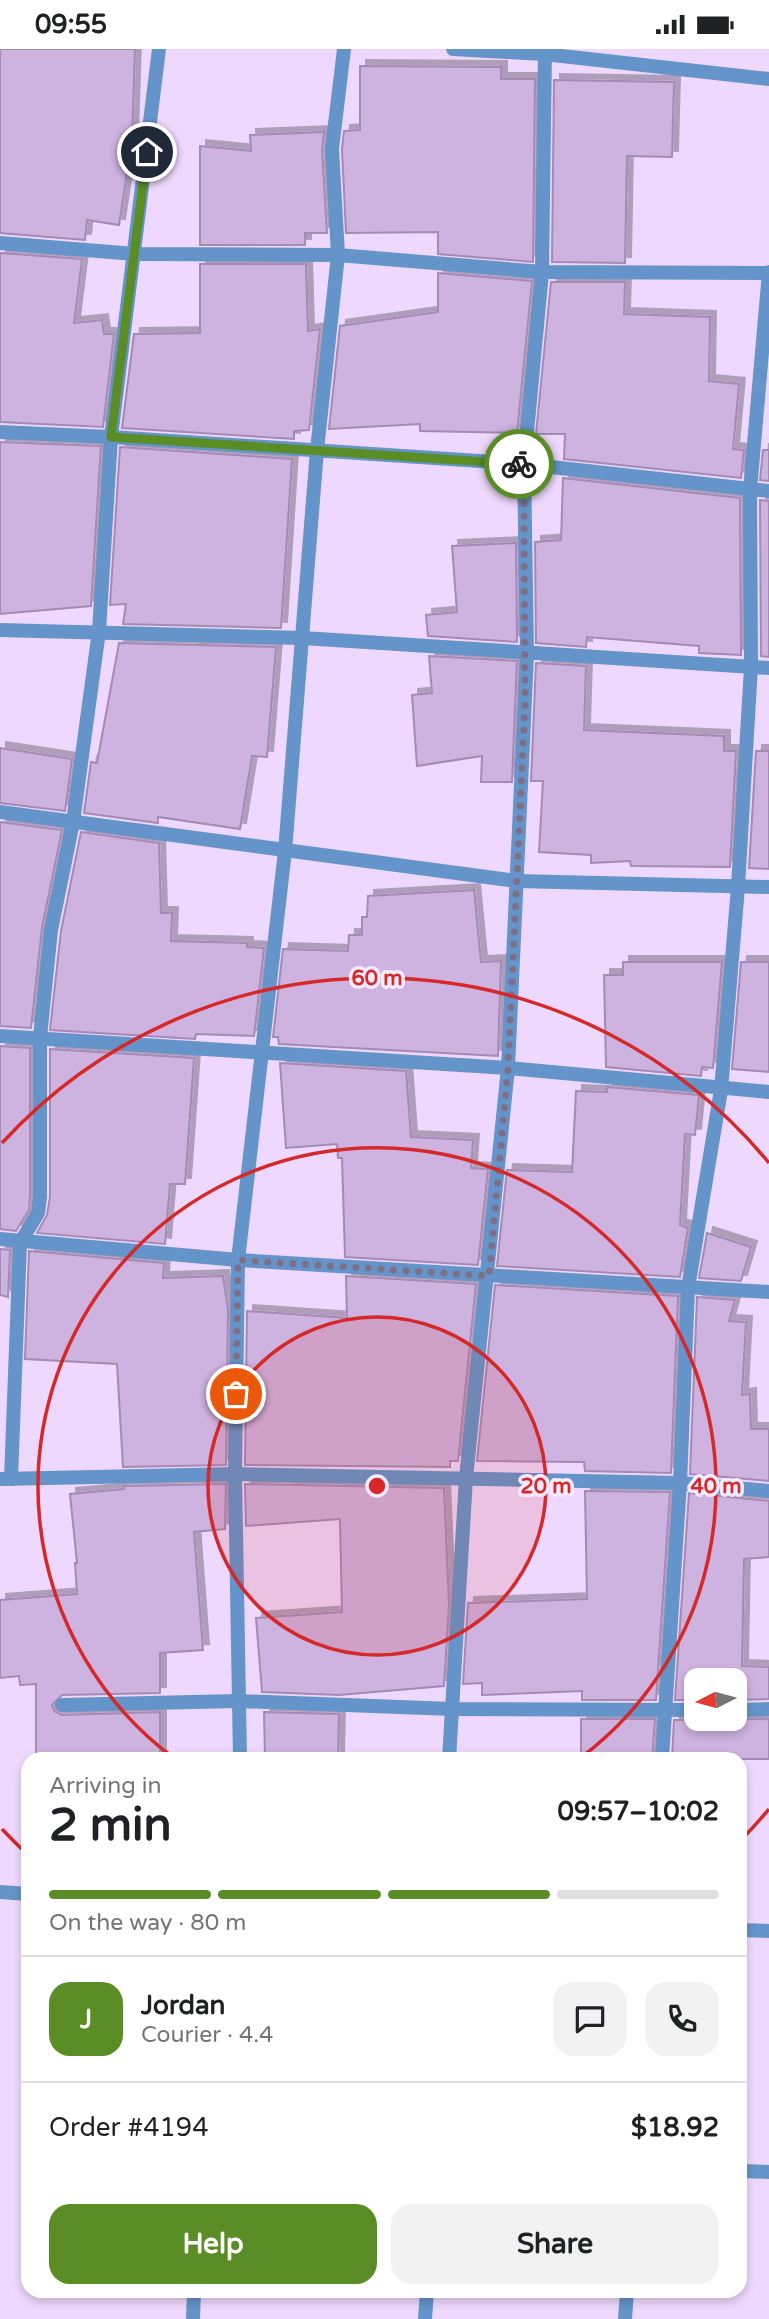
<!DOCTYPE html>
<html lang="en">
<head>
<meta charset="utf-8">
<style>
  body { margin:0; font-family:"Varela Round",sans-serif; background:#f2f2f2; color:#202124; height:100vh; display:flex; flex-direction:column; font-size:26px; white-space:nowrap }
  * { box-sizing:border-box; margin:0 }
  p { font-size:23px; color:#757577 }
  .icon { flex:none; width:38px; height:38px; fill:none; stroke:currentColor; stroke-width:2; stroke-linecap:round; stroke-linejoin:round }
  .map { position:relative; flex:1; overflow:hidden }
  .details { position:absolute; left:21px; top:1703px; width:726px; height:546px; display:flex; flex-direction:column; background:#fff; border-radius:21px; box-shadow:0 4px 10px #0003 }
  .details>* { flex:none }
  .needle { width:46px; rotate:264deg }
  .buttons { position:absolute; left:684px; top:1619px; display:grid; gap:14px }
  .buttons a { display:grid; place-items:center; width:63px; height:63px; border-radius:14px; background:#fff; box-shadow:0 4px 10px #0003; font-size:35px }
  .pin { position:absolute; display:grid; place-items:center; width:60px; height:60px; color:#fff; margin:-30px; border:4px solid #fff; border-radius:50%; box-shadow:0 2px 7px #0007 }
  .courier { position:absolute; display:grid; place-items:center; width:70px; height:70px; margin:-35px; border:5px solid #5a8d26; border-radius:50%; background:#fff; color:#222; box-shadow:0 2px 9px #0007 }
  .summary em { font-style:normal; font-weight:700 }
  .summary div { display:flex; flex-direction:column-reverse }
  .summary { display:flex; align-items:center; justify-content:space-between; height:119px; padding:0 28px }
  h1 { font-size:46px; font-weight:700; line-height:52px }
  .bar { display:grid; grid-template-columns:repeat(4,1fr); gap:10px 7px; align-content:center; height:84px; padding:0 28px }
  .bar i { height:9px; border-radius:5px; background:#e0e0e0 }
  .bar .selected { background:#5a8d26 }
  .bar p { grid-column:span 4 }
  .line { display:flex; align-items:center; gap:18px; padding:0 28px; border-top:2px solid #e0e0e0 }
  .line div { flex:1 }
  .round { display:grid; place-items:center; flex:none; width:74px; height:74px; border-radius:21px; background:#f2f2f2 }
  .button { display:flex; gap:14px; margin-top:auto; padding:14px 28px }
  .button a { flex:1; height:80px; border-radius:21px; background:#5a8d26; color:#fff; font-size:28px; font-weight:700; line-height:80px; text-align:center }
  .button a+a { background:#f2f2f2; color:#202124 }
  .status { display:flex; justify-content:space-between; align-items:center; height:49px; padding:0 35px; background:#fff; direction:ltr }
  .status svg { height:19px; fill:currentColor }
  .map>svg:first-child { display:block }
  .building { fill:#ceb2df; stroke:#a58ab5; stroke-width:2; filter:url(#shadow) }
  .lines { fill:none; stroke-linecap:round; stroke-linejoin:round }
  .street { stroke:#6494c9; stroke-width:14 }
  .done { stroke:#7e6f87; stroke-width:7; stroke-dasharray:0 12.6 }
  .route { stroke:#5a8d26; stroke-width:9 }
  .ring { fill:none; stroke:#d62828; stroke-width:3.5 }
  .centre { fill:#d62828; stroke:#f6eafd; stroke-width:3.5 }
  .ring-label { font-size:21px; text-anchor:middle; font-weight:bold; fill:#d62828; stroke:#f6eafd; stroke-width:7; stroke-linejoin:round; paint-order:stroke }
</style>
</head>
<body>
<div class="status"><b>09:55</b><svg viewBox="0 0 49 12"><path d="M0 12V9h3v3zM5 12V6h3v6zM10 12V3h3v9zM15 12V0h3v12zM26 1h20v11H26zM47 4h2v5h-2z"/></svg></div>
<div class="map">
<svg width="769" height="2270" viewBox="0 0 769 2270">
  <defs>
    <filter id="shadow"><feDropShadow dx="6" dy="-6" stdDeviation="0" flood-color="#0004"/></filter>
  </defs>
  <rect width="100%" height="100%" fill="#efd8fd"/>
  <g class="building">
    <path d="M 0,0 L 135,0 L 132,90 L 119,176 L 87,171 L 85,191 L 0,184 Z"/>
    <path d="M 360,17 L 501,18 L 501,30 L 535,30 L 533,213 L 438,205 L 438,183 L 346,184 L 342,100 L 344,82 L 360,81 Z"/>
    <path d="M 554,31 L 674,33 L 672,108 L 627,107 L 625,214 L 552,213 Z"/>
    <path d="M 324,83 L 322,101 L 327,184 L 305,184 L 305,196 L 200,196 L 200,97 L 251,102 L 250,86 Z"/>
    <path d="M 0,204 L 82,210 L 74,274 L 102,271 L 104,285 L 114,285 L 103,378 L 0,373 Z"/>
    <path d="M 200,215 L 306,215 L 308,282 L 320,280 L 309,381 L 294,382 L 294,390 L 122,379 L 134,285 L 200,284 Z"/>
    <path d="M 438,224 L 532,232 L 517,384 L 420,382 L 420,375 L 329,380 L 340,277 L 438,263 Z"/>
    <path d="M 551,233 L 625,233 L 624,265 L 710,268 L 709,332 L 739,335 L 733,400 L 744,401 L 741,429 L 564,410 L 565,385 L 536,385 Z"/>
    <path d="M 0,393 L 101,397 L 91,557 L 0,565 Z"/>
    <path d="M 120,398 L 292,410 L 281,579 L 123,575 L 126,555 L 110,556 Z"/>
    <path d="M 763,401 L 769,401 L 769,432 L 760,431 Z"/>
    <path d="M 563,429 L 740,449 L 741,606 L 699,604 L 699,597 L 587,588 L 586,598 L 536,594 L 535,493 L 561,491 Z"/>
    <path d="M 760,451 L 769,452 L 769,608 L 761,607 Z"/>
    <path d="M 516,494 L 517,593 L 428,587 L 426,566 L 457,563 L 452,497 Z"/>
    <path d="M 119,594 L 276,598 L 267,708 L 252,707 L 240,780 L 158,768 L 158,774 L 84,764 L 91,713 L 97,714 Z"/>
    <path d="M 429,607 L 517,612 L 512,733 L 481,733 L 482,707 L 417,717 L 412,646 L 432,644 Z"/>
    <path d="M 536,614 L 586,617 L 584,681 L 724,687 L 724,702 L 736,702 L 730,818 L 631,817 L 630,812 L 591,814 L 591,806 L 539,803 L 543,732 L 531,732 Z"/>
    <path d="M 0,699 L 72,710 L 65,762 L 0,754 Z"/>
    <path d="M 756,702 L 769,702 L 769,820 L 749,819 Z"/>
    <path d="M 0,773 L 62,781 L 42,879 L 31,979 L 0,977 Z"/>
    <path d="M 81,783 L 159,794 L 161,864 L 172,864 L 171,892 L 247,894 L 247,898 L 264,899 L 254,987 L 196,985 L 195,990 L 50,981 L 61,882 Z"/>
    <path d="M 474,841 L 481,913 L 501,912 L 498,1007 L 279,995 L 278,988 L 273,988 L 283,900 L 348,902 L 349,886 L 362,886 L 362,868 L 367,868 L 368,847 Z"/>
    <path d="M 623,913 L 722,913 L 713,1019 L 702,1018 L 701,1027 L 606,1018 L 604,926 L 623,926 Z"/>
    <path d="M 741,913 L 769,913 L 769,1023 L 732,1020 Z"/>
    <path d="M 0,997 L 30,999 L 30,1147 L 29,1161 L 16,1182 L 0,1180 Z"/>
    <path d="M 50,1000 L 194,1009 L 185,1135 L 170,1135 L 165,1195 L 37,1184 L 47,1166 L 50,1148 Z"/>
    <path d="M 280,1014 L 406,1022 L 411,1088 L 473,1091 L 471,1119 L 488,1120 L 478,1216 L 345,1208 L 342,1109 L 338,1109 L 337,1095 L 286,1099 Z"/>
    <path d="M 607,1038 L 699,1046 L 695,1086 L 685,1085 L 680,1176 L 688,1179 L 680,1228 L 497,1217 L 507,1121 L 572,1123 L 576,1042 L 607,1043 Z"/>
    <path d="M 707,1184 L 751,1198 L 741,1232 L 699,1229 Z"/>
    <path d="M 0,1200 L 10,1201 L 8,1248 L 0,1246 Z"/>
    <path d="M 29,1202 L 164,1214 L 163,1229 L 223,1227 L 228,1261 L 226,1416 L 123,1418 L 117,1315 L 25,1310 Z"/>
    <path d="M 346,1227 L 476,1235 L 458,1412 L 450,1412 L 450,1418 L 245,1416 L 247,1262 L 347,1269 Z"/>
    <path d="M 495,1236 L 678,1247 L 671,1424 L 585,1422 L 584,1413 L 477,1412 Z"/>
    <path d="M 697,1248 L 735,1251 L 729,1272 L 746,1273 L 742,1346 L 750,1345 L 751,1380 L 769,1380 L 769,1432 L 690,1425 Z"/>
    <path d="M 226,1435 L 225,1480 L 194,1483 L 203,1601 L 160,1604 L 160,1644 L 62,1646 L 52,1656 L 54,1662 L 62,1666 L 160,1663 L 160,1710 L 36,1710 L 36,1635 L 20,1636 L 19,1627 L 0,1629 L 0,1551 L 77,1545 L 75,1514 L 77,1514 L 70,1445 L 124,1440 L 124,1437 Z"/>
    <path d="M 245,1435 L 444,1439 L 449,1555 L 444,1637 L 339,1646 L 262,1643 L 256,1569 L 342,1563 L 340,1470 L 246,1477 Z"/>
    <path d="M 585,1442 L 670,1443 L 656,1651 L 582,1651 L 582,1642 L 482,1646 L 482,1634 L 463,1635 L 468,1554 L 587,1550 Z"/>
    <path d="M 689,1444 L 769,1452 L 769,1508 L 744,1510 L 742,1617 L 769,1618 L 769,1650 L 735,1651 L 735,1631 L 696,1631 L 696,1651 L 675,1651 Z"/>
    <path d="M 264,1663 L 339,1665 L 338,1710 L 265,1710 Z"/>
    <path d="M 581,1670 L 655,1670 L 652,1710 L 581,1710 Z"/>
    <path d="M 769,1670 L 769,1710 L 672,1710 L 674,1671 Z"/>
  </g>
  <g class="lines">
    <g class="street">
      <path d="M 453,0 L 544,5 L 769,30"/>
      <path d="M 0,194 L 135,205 L 338,206 L 542,223 L 769,224"/>
      <path d="M 0,383 L 111,388 L 524,415 L 769,442"/>
      <path d="M 0,581 L 303,589 L 769,619"/>
      <path d="M 0,763 L 517,832 L 769,838"/>
      <path d="M 0,987 L 508,1019 L 769,1043"/>
      <path d="M 0,1190 L 238,1211 L 769,1243"/>
      <path d="M 0,1430 L 235,1425 L 680,1434 L 769,1442"/>
      <path d="M 11,1430 L 20,1194 L 38,1164 L 40,1148 L 40,988 L 51,881 L 73,773 L 99,582 L 111,388 L 159,0"/>
      <path d="M 62,1656 L 238,1652 L 452,1660 L 696,1661"/>
      <path d="M 735,1661 L 769,1660"/>
      <path d="M 240,1710 L 235,1425 L 238,1211 L 285,802 L 317,401 L 338,206 L 332,100 L 344,0"/>
      <path d="M 449,1710 L 466,1429 L 508,1019 L 527,605 L 524,415 L 542,223 L 545,0"/>
      <path d="M 662,1710 L 680,1434 L 688,1239 L 721,1041 L 738,838 L 751,618 L 750,441 L 769,223"/>
      <path d="M 0,1843 L 28,1845"/>
      <path d="M 740,1881 L 769,1882"/>
      <path d="M 740,2122 L 769,2123"/>
      <path d="M 193,2270 L 194,2242"/>
      <path d="M 425,2270 L 427,2242"/>
      <path d="M 625,2270 L 627,2242"/>
    </g>
  </g>
  <g class="lines">
    <path class="done" d="M 236,1345 L 238,1211 L 489,1227 L 508,1019 L 525,656 L 524,415 L 519,415"/>
    <path class="route" d="M 147,103 L 111,388 L 519,415"/>
  </g>
  <circle cx="377" cy="1437" r="169" fill="#d62828" fill-opacity=".12"/>
  <g class="ring">
    <circle cx="377" cy="1437" r="169"/>
    <path d="M175 1710A339 339 0 1 1 579 1710"/>
    <path d="M769 1760A508 508 0 0 1 742 1790M27 1805A508 508 0 0 1 2 1780M2 1094A508 508 0 0 1 769 1114"/>
  </g>
  <circle cx="377" cy="1437" r="10" class="centre"/>
  <g class="ring-label">
    <text x="377" y="936">60 m</text>
    <text x="546" y="1444">20 m</text>
    <text x="716" y="1444">40 m</text>
  </g>
</svg>
<div class="buttons">
<a><svg class="needle" viewBox="-14 -14 28 28"><path d="M0-13l5 13h-10z" fill="#e53935"/><path d="M0 13l5-13h-10z" fill="#757577"/></svg></a>
</div>
<div class="pin" style="left:236px;top:1345px;background:#ea580c"><svg class="icon" aria-label="bag" viewBox="0 0 24 24"><path d="M5 8h14l-1 12H6zM9 8a3 3 0 0 1 6 0"/></svg></div>
<div class="pin" style="left:147px;top:103px;background:#1f2937"><svg class="icon" aria-label="home" viewBox="0 0 24 24"><path d="M3 11l9-7 9 7M6 9v11h12V9"/></svg></div>
<div class="courier" style="left:519px;top:415px"><svg class="icon" aria-label="bike" viewBox="0 0 24 24"><circle cx="6" cy="16" r="4"/><circle cx="18" cy="16" r="4"/><path d="M6 16l4-8h5l3 8M10 8l3 8H6M13 5h3"/></svg></div>
<section class="details">
<div class="summary"><div><h1>2 min</h1><p>Arriving in</p></div><em>09:57–10:02</em></div>
<div class="bar"><i class="selected"></i><i class="selected"></i><i class="selected"></i><i></i><p>On the way · 80 m</p></div>
<div class="line" style="height:126px"><b class="round" style="background:#5a8d26;color:#fff">J</b><div><b>Jordan</b><p>Courier · 4.4</p></div><a class="round"><svg class="icon" aria-label="chat" viewBox="0 0 24 24"><path d="M4 5h16v11H9l-5 4z"/></svg></a><a class="round"><svg class="icon" aria-label="phone" viewBox="0 0 24 24"><path d="M5 4h4l2 5-3 2q2 4 5 5l2-3 5 2v4C11 20 4 13 5 4z"/></svg></a></div>
<div class="line" style="height:91px"><div>Order #4194</div><b>$18.92</b></div>
<div class="button"><a>Help</a><a>Share</a></div>
</section>
</div>
</body>
</html>
